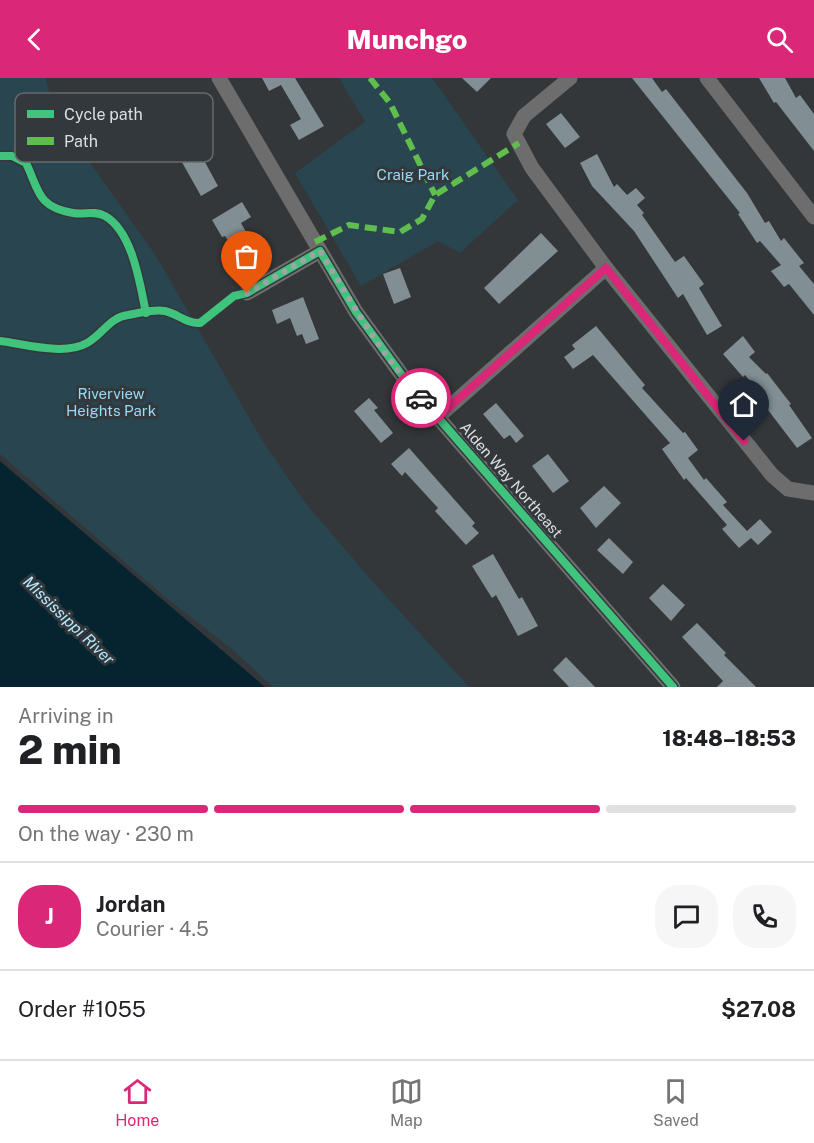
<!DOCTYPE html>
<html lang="en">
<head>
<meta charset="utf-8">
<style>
  body { margin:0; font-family:"Public Sans",sans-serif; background:#f6f6f6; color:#202124; height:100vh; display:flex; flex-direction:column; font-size:22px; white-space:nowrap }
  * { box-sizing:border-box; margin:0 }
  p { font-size:20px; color:#757577 }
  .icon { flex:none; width:33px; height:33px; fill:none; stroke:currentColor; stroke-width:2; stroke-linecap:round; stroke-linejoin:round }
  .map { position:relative; height:609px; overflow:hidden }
  .panel { display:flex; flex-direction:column; background:#fff; flex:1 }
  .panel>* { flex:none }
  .pin { position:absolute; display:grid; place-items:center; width:51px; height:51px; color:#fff; margin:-62px -26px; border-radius:50% 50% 50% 0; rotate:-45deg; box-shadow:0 0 6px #0007 }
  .pin .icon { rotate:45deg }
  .courier { position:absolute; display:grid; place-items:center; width:60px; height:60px; margin:-30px; border:4px solid #db2777; border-radius:50%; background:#fff; color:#222; box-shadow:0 2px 8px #0007 }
  .summary em { font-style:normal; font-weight:800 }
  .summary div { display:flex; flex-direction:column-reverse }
  .summary { display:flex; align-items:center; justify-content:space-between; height:102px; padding:0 18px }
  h1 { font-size:39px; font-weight:800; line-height:45px }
  .bar { display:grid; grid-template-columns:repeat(4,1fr); gap:9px 6px; align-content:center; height:72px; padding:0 18px }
  .bar i { height:8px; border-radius:4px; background:#e0e0e0 }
  .bar .selected { background:#db2777 }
  .bar p { grid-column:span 4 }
  .line { display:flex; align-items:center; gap:15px; padding:0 18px; border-top:2px solid #e0e0e0 }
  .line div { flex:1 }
  .round { display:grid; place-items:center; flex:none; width:63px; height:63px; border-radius:24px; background:#f6f6f6 }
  header { display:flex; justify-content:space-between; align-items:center; height:78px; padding:0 18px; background:#db2777; color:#fff; font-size:27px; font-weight:800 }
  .dock { display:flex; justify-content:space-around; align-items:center; height:84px; border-top:2px solid #e0e0e0; background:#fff; font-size:16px; color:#757577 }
  .dock a { display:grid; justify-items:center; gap:3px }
  .dock .selected { color:#db2777 }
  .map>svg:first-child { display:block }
  .green { fill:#29454f }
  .water { fill:#06242f }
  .building { fill:#818e94 }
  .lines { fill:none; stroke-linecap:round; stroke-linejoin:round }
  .minor { stroke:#6d6d6e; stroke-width:15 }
  .quiet { stroke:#5fbe4e; stroke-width:6; stroke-dasharray:12 6; stroke-linecap:butt }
  .cycleway-casing { stroke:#32383b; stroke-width:11 }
  .cycleway { stroke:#40c37c; stroke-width:8 }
  .done { stroke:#a1a4a6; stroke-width:6; stroke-dasharray:0 10.8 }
  .route { stroke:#db2777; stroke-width:8 }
  .labels { text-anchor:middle; stroke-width:6; stroke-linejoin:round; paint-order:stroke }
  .park-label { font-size:15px; fill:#94dcf8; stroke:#32383b }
  .street-label { font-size:15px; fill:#dcdfe1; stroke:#32383b }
  .water-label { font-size:16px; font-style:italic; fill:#b5e9ff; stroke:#32383b }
  .key { fill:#32383b; stroke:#656a6d; stroke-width:1.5 }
  .key-label { font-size:16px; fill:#dcdfe1 }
</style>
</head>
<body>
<header><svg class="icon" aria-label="back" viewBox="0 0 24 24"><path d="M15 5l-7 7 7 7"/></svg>Munchgo<svg class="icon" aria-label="search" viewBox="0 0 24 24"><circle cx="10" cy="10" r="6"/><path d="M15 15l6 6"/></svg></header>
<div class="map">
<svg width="814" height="609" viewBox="0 0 814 609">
  <rect width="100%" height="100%" fill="#343739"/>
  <g class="green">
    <path d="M 0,0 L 45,0 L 57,38 L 156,178 L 262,362 L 303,422 L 372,503 L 469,609 L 273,609 L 232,571 L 165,519 L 0,376 Z"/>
    <path d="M 339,0 L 432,0 L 518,122 L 460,175 L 438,163 L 361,208 L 295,95 L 365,44 Z"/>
  </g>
  <path class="water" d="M 0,383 L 265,609 L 0,609 Z"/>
  <g class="building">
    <path d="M 262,0 L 295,0 L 324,48 L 299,62 L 290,47 L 301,41 L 281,7 L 269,13 Z"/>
    <path d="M 462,0 L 491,0 L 477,14 Z"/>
    <path d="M 632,0 L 652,0 L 662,14 L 666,11 L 747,115 L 765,145 L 769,143 L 781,163 L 784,160 L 804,185 L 799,188 L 814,206 L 814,237 L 789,206 L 784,209 L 771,193 L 781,187 L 760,163 L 757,165 L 738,136 L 740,135 Z"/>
    <path d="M 759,0 L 785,0 L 796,20 L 800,17 L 814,36 L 814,73 L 776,24 L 774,25 Z"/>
    <path d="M 168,22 L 180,43 L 187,38 L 200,60 L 194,64 L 218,108 L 201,118 L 152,31 Z"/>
    <path d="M 561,35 L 580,59 L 565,70 L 546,46 Z"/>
    <path d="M 597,76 L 614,109 L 617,106 L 627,117 L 636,110 L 645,120 L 637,127 L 644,135 L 642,137 L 675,184 L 684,178 L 704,206 L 699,210 L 722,248 L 707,257 L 683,216 L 678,220 L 634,153 L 592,108 L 580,85 Z"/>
    <path d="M 242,124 L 251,139 L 241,145 L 253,166 L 237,175 L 225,158 L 222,159 L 212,142 Z"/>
    <path d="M 541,155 L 558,173 L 499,226 L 484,210 Z"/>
    <path d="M 400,190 L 411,219 L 394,226 L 383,196 Z"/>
    <path d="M 303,219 L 319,261 L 306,266 L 302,256 L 297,258 L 290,240 L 277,246 L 272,232 Z"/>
    <path d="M 596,248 L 645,307 L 642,310 L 683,355 L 685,354 L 698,372 L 688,380 L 704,402 L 706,400 L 727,424 L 723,427 L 747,453 L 760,441 L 772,454 L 758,467 L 751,460 L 739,470 L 722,451 L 727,447 L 686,400 L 684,402 L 662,371 L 670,365 L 593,277 L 573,291 L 564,279 L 575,271 L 572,267 Z"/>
    <path d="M 743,258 L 755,274 L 749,279 L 766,296 L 767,295 L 791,326 L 789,327 L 812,360 L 797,370 L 765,328 L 768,325 L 745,297 L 743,299 L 723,276 Z"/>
    <path d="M 369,320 L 378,330 L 374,332 L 393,355 L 381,365 L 354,333 Z"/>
    <path d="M 496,325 L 524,358 L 516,365 L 510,357 L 504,361 L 483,336 Z"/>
    <path d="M 409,370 L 475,445 L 472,448 L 479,455 L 466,467 L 435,433 L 438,430 L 405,394 L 402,398 L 391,386 Z"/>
    <path d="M 548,376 L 569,403 L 553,415 L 532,388 Z"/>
    <path d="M 604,408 L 621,425 L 596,450 L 580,430 Z"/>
    <path d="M 609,460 L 633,484 L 623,496 L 597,472 Z"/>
    <path d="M 493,476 L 519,521 L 522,519 L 538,548 L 518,558 L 496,517 L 492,520 L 472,488 Z"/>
    <path d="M 663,506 L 685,527 L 671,543 L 649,520 Z"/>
    <path d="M 697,545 L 726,575 L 724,577 L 756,609 L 717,609 L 723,603 L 682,559 Z"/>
    <path d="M 566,579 L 595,609 L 569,609 L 553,592 Z"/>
  </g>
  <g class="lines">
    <g class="minor">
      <path d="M 219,0 L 356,234 L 407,304 L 673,609"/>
      <path d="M 570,0 L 524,38 L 514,56 L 532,90 L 606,190 L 772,397 L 788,411 L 814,415"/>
      <path d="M 707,0 L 814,139"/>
      <path d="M 247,215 L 320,173"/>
      <path d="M 438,339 L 606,190"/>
    </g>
    <g class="quiet">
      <path d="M 370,0 L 390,25 L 435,117"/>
      <path d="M 315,164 L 349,147 L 400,154 L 422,141 L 435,117 L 519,65"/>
    </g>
    <g class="cycleway-casing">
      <g id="cycleway">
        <path d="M 0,78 L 12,78 L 26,85 C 39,112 37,129 73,135 C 85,137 93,132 105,138 C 133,154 140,207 146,235"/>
        <path d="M 0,263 C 25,266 64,278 87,265 C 102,257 110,239 128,237 C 139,235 154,231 165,233 C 178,236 187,246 200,245 L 234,218 L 247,215 L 320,173 L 356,234 L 407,304 L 673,609"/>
      </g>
    </g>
    <use href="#cycleway" class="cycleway"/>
  </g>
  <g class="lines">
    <path class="done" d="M 247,215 L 320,173 C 351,224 381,276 421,320"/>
    <path class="route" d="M 421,320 L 438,339 L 606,190 L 744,363"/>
  </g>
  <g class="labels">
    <g class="park-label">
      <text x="413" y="102">Craig Park</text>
      <text x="111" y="321">Riverview<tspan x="111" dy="17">Heights Park</tspan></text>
    </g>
    <g class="street-label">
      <text transform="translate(511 402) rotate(49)" y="5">Alden Way Northeast</text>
    </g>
    <g class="water-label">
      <text transform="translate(69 542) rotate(44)" y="6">Mississippi River</text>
    </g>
  </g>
  <rect x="15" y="15" width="198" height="69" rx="9" class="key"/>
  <rect x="27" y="32" width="27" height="8" fill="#40c37c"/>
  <rect x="27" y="59" width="27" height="8" fill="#5fbe4e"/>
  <g class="key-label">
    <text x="64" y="42">Cycle path</text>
    <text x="64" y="69">Path</text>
  </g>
</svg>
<div class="pin" style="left:247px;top:215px;background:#ea580c"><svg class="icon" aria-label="bag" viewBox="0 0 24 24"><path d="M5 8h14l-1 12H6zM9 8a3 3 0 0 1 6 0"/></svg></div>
<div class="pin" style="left:744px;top:363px;background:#1f2937"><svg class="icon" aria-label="home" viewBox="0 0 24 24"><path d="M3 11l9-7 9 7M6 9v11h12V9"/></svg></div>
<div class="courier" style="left:421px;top:320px"><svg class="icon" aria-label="car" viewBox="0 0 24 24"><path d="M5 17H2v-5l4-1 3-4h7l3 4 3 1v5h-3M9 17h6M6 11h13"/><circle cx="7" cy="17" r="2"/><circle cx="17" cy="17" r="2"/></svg></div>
</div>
<section class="panel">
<div class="summary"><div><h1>2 min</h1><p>Arriving in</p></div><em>18:48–18:53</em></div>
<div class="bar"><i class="selected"></i><i class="selected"></i><i class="selected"></i><i></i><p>On the way · 230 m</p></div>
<div class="line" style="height:108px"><b class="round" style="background:#db2777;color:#fff">J</b><div><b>Jordan</b><p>Courier · 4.5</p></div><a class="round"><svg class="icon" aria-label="chat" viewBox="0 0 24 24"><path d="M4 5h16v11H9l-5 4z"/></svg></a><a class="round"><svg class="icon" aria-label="phone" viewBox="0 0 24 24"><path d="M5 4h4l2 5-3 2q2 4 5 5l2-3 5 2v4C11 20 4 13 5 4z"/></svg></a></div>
<div class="line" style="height:78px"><div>Order #1055</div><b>$27.08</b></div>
</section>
<nav class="dock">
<a class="selected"><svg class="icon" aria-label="home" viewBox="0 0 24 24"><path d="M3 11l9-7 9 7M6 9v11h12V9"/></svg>Home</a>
<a><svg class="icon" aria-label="map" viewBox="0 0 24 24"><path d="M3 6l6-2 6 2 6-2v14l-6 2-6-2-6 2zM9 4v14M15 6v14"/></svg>Map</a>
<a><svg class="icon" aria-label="saved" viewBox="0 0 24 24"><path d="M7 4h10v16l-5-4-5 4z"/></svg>Saved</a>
</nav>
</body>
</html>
